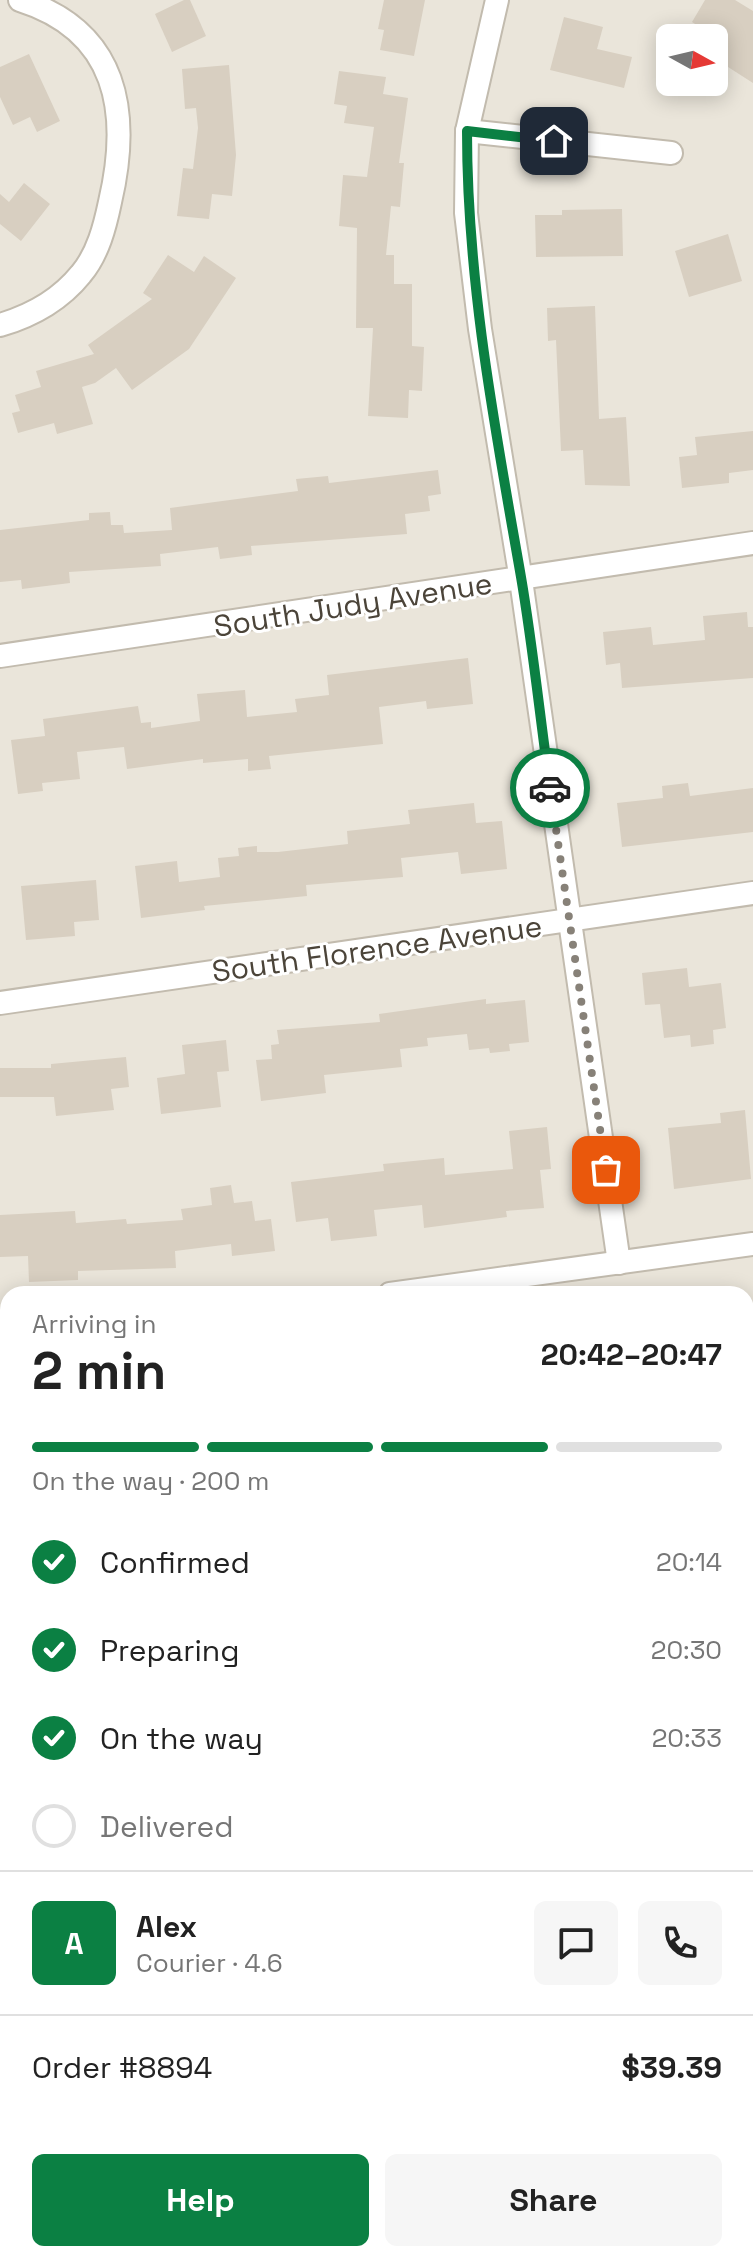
<!DOCTYPE html>
<html lang="en">
<head>
<meta charset="utf-8">
<style>
  body { margin:0; font-family:"Space Grotesk",sans-serif; background:#f6f6f6; color:#222; height:100vh; display:flex; flex-direction:column; font-size:30px; white-space:nowrap }
  * { box-sizing:border-box; margin:0 }
  p { font-size:26px; color:#767676 }
  .icon { flex:none; width:44px; height:44px; fill:none; stroke:currentColor; stroke-width:2; stroke-linecap:round; stroke-linejoin:round }
  .map { position:relative; flex:1; overflow:hidden }
  .side { position:absolute; left:0px; top:1286px; width:754px; height:976px; display:flex; flex-direction:column; background:#fff; border-radius:24px 24px 0 0; box-shadow:0 4px 20px #0003 }
  .side>* { flex:none }
  .needle { width:52px; rotate:98deg }
  .fabs { position:absolute; left:656px; top:24px; display:grid; gap:16px }
  .fabs a { display:grid; place-items:center; width:72px; height:72px; border-radius:12px; background:#fff; box-shadow:0 4px 20px #0003; font-size:40px }
  .pin { position:absolute; display:grid; place-items:center; width:68px; height:68px; color:#fff; margin:-34px; border-radius:16px; box-shadow:0 4px 12px #0006 }
  .courier { position:absolute; display:grid; place-items:center; width:80px; height:80px; margin:-40px; border:6px solid #0b8043; border-radius:50%; background:#fff; color:#222; box-shadow:0 2px 10px #0007 }
  .head em { font-style:normal; font-weight:700 }
  .head div { display:flex; flex-direction:column-reverse }
  .head { display:flex; align-items:center; justify-content:space-between; height:136px; padding:0 32px }
  h1 { font-size:52px; font-weight:700; line-height:60px }
  .bar { display:grid; grid-template-columns:repeat(4,1fr); gap:12px 8px; align-content:center; height:96px; padding:0 32px }
  .bar i { height:10px; border-radius:6px; background:#e0e0e0 }
  .bar .current { background:#0b8043 }
  .bar p { grid-column:span 4 }
  .line { display:flex; align-items:center; gap:20px; padding:0 32px; border-top:2px solid #e0e0e0 }
  .line div { flex:1 }
  .round { display:grid; place-items:center; flex:none; width:84px; height:84px; border-radius:12px; background:#f6f6f6 }
  ol { padding:0 32px; list-style:none }
  li { display:flex; align-items:center; gap:24px; height:88px }
  li p { margin-inline-start:auto }
  li .icon { padding:8px; border-radius:50%; background:#0b8043; color:#fff; stroke-width:4 }
  li:last-child { color:#767676 }
  li i { width:44px; height:44px; border:4px solid #e0e0e0; border-radius:50% }
  .cta { display:flex; gap:16px; margin-top:auto; padding:16px 32px }
  .cta a { flex:1; height:92px; border-radius:12px; background:#0b8043; color:#fff; font-size:32px; font-weight:700; line-height:92px; text-align:center }
  .cta a+a { background:#f6f6f6; color:#222 }
  .map>svg:first-child { display:block }
  .residential { fill:#eae5da; fill-rule:evenodd }
  .building { fill:#d8cfc1 }
  .lines { fill:none; stroke-linecap:round; stroke-linejoin:round }
  .service-casing { stroke:#c2bbae; stroke-width:15 }
  .minor-casing { stroke:#c2bbae; stroke-width:26 }
  .secondary-casing { stroke:#d6c79b; stroke-width:34 }
  .service { stroke:#fff; stroke-width:11 }
  .minor { stroke:#fff; stroke-width:22 }
  .secondary { stroke:#fff3cd; stroke-width:30 }
  .done { stroke:#878178; stroke-width:8; stroke-dasharray:0 14.4 }
  .route { stroke:#0b8043; stroke-width:10 }
  .labels { text-anchor:middle; stroke-width:6; stroke-linejoin:round; paint-order:stroke }
  .street-label { font-size:30px; fill:#4b4439; stroke:#fff }
</style>
</head>
<body>
<div class="map">
<svg width="753" height="2262" viewBox="0 0 753 2262">
  <rect width="100%" height="100%" fill="#f6f3ec"/>
  <g class="residential">
    <path d="M 0,0 L 753,0 L 753,2072 L 746,2071 L 746,1294 L 8,1294 L 8,1961 L 0,1960 ZM 670,38 L 714,38 L 714,82 L 670,82 Z"/>
    <path d="M 0,2059 L 8,2060 L 8,2254 L 746,2254 L 746,2155 L 753,2156 L 753,2262 L 0,2262 Z"/>
  </g>
  <g class="building">
    <path d="M 184,0 L 190,0 L 206,36 L 172,52 L 155,14 Z"/>
    <path d="M 384,0 L 425,0 L 414,56 L 380,50 L 384,30 L 378,29 Z"/>
    <path d="M 705,0 L 735,0 L 753,11 L 753,83 L 714,58 L 714,36 L 692,22 Z"/>
    <path d="M 564,17 L 603,27 L 597,49 L 632,57 L 624,88 L 550,70 Z"/>
    <path d="M 29,54 L 60,121 L 37,132 L 30,117 L 13,125 L 0,97 L 0,67 Z"/>
    <path d="M 229,65 L 236,155 L 232,196 L 212,194 L 209,219 L 177,216 L 183,168 L 193,169 L 198,128 L 196,108 L 185,109 L 182,69 Z"/>
    <path d="M 339,71 L 386,77 L 383,94 L 408,98 L 399,163 L 404,163 L 400,207 L 391,206 L 386,255 L 394,255 L 394,284 L 412,284 L 412,346 L 424,347 L 422,391 L 409,390 L 408,418 L 368,416 L 373,328 L 356,328 L 357,228 L 339,226 L 343,175 L 367,177 L 374,127 L 344,123 L 347,106 L 334,104 Z"/>
    <path d="M 24,183 L 50,204 L 21,241 L 0,224 L 0,194 L 9,202 Z"/>
    <path d="M 622,209 L 623,256 L 536,257 L 535,215 L 562,215 L 562,210 Z"/>
    <path d="M 728,234 L 742,281 L 689,297 L 675,251 Z"/>
    <path d="M 168,255 L 194,272 L 204,256 L 236,278 L 189,349 L 132,390 L 116,368 L 95,383 L 82,387 L 93,424 L 57,434 L 54,423 L 18,433 L 12,413 L 20,411 L 15,395 L 41,387 L 36,371 L 94,354 L 88,345 L 152,299 L 143,293 Z"/>
    <path d="M 595,306 L 599,419 L 626,417 L 630,486 L 585,485 L 583,450 L 561,451 L 556,340 L 548,341 L 547,308 Z"/>
    <path d="M 753,431 L 753,470 L 729,473 L 729,483 L 682,488 L 679,457 L 697,455 L 695,437 Z"/>
    <path d="M 438,470 L 441,494 L 428,496 L 430,511 L 405,514 L 407,534 L 251,546 L 252,555 L 220,559 L 218,547 L 160,554 L 161,566 L 69,572 L 70,583 L 22,589 L 21,580 L 0,582 L 0,530 L 89,520 L 89,513 L 110,512 L 111,525 L 123,525 L 124,533 L 172,530 L 170,508 L 298,491 L 296,479 L 328,476 L 329,483 Z"/>
    <path d="M 747,612 L 748,627 L 753,627 L 753,678 L 622,688 L 620,663 L 606,665 L 603,632 L 651,627 L 653,645 L 705,640 L 703,616 Z"/>
    <path d="M 468,658 L 473,704 L 427,709 L 426,701 L 379,707 L 383,744 L 269,756 L 271,769 L 248,771 L 248,759 L 203,763 L 203,759 L 127,769 L 124,747 L 77,752 L 80,779 L 42,783 L 43,791 L 18,794 L 11,740 L 45,736 L 43,719 L 138,706 L 141,723 L 151,722 L 151,728 L 200,721 L 197,694 L 245,690 L 247,717 L 297,712 L 295,699 L 329,695 L 327,675 Z"/>
    <path d="M 688,783 L 690,796 L 753,788 L 753,832 L 622,847 L 617,803 L 663,798 L 662,786 Z"/>
    <path d="M 474,803 L 476,823 L 502,821 L 507,869 L 461,874 L 458,852 L 401,858 L 403,877 L 306,885 L 307,896 L 204,906 L 205,910 L 141,918 L 135,866 L 177,861 L 179,882 L 220,877 L 218,858 L 239,856 L 238,848 L 257,846 L 257,852 L 278,852 L 348,844 L 347,831 L 410,824 L 408,810 Z"/>
    <path d="M 96,880 L 99,920 L 74,922 L 75,936 L 26,940 L 21,886 Z"/>
    <path d="M 687,968 L 689,987 L 721,983 L 726,1028 L 713,1030 L 714,1044 L 691,1047 L 690,1035 L 664,1038 L 660,1004 L 645,1005 L 642,973 Z"/>
    <path d="M 486,999 L 486,1004 L 525,1000 L 529,1042 L 509,1044 L 510,1051 L 490,1053 L 489,1048 L 469,1050 L 467,1034 L 427,1038 L 428,1046 L 400,1049 L 402,1067 L 324,1075 L 326,1093 L 261,1101 L 256,1060 L 272,1059 L 271,1045 L 279,1044 L 277,1030 L 380,1022 L 379,1014 Z"/>
    <path d="M 226,1040 L 229,1071 L 217,1072 L 221,1107 L 161,1114 L 157,1078 L 185,1074 L 182,1045 Z"/>
    <path d="M 126,1057 L 129,1087 L 111,1089 L 114,1110 L 56,1116 L 54,1097 L 0,1097 L 0,1068 L 51,1068 L 51,1064 Z"/>
    <path d="M 745,1110 L 751,1179 L 674,1189 L 668,1128 L 721,1123 L 720,1113 Z"/>
    <path d="M 547,1127 L 551,1169 L 540,1170 L 544,1208 L 506,1211 L 507,1217 L 424,1228 L 422,1205 L 374,1210 L 377,1236 L 331,1241 L 328,1218 L 296,1222 L 291,1182 L 384,1171 L 383,1164 L 444,1158 L 445,1175 L 513,1169 L 509,1131 Z"/>
    <path d="M 231,1185 L 234,1203 L 252,1201 L 255,1221 L 271,1219 L 275,1251 L 232,1256 L 231,1244 L 175,1251 L 176,1268 L 78,1271 L 78,1280 L 29,1282 L 28,1256 L 0,1257 L 0,1215 L 75,1211 L 76,1223 L 126,1219 L 127,1224 L 183,1220 L 181,1209 L 212,1205 L 210,1188 Z"/>
  </g>
  <g class="lines">
    <g class="service-casing">
      <path id="service" d="M 0,2103 L 8,2104"/>
    </g>
    <g class="minor-casing">
      <g id="minor">
        <path d="M 497,0 L 467,131 L 466,213 L 480,329 L 521,580 L 619,1263"/>
        <path d="M 467,131 L 671,153"/>
        <path d="M 0,325 C 31,316 60,300 81,274 C 98,254 105,226 110,202 C 131,112 118,31 20,0"/>
        <path d="M 0,656 L 753,543"/>
        <path d="M 0,1003 L 753,893"/>
        <path d="M 390,1294 L 753,1244"/>
        <path d="M 0,1345 L 8,1344"/>
        <path d="M 746,1591 L 753,1590"/>
        <path d="M 0,1720 L 8,1721"/>
        <path d="M 283,2254 L 341,2262"/>
        <path d="M 231,2262 L 229,2260 L 258,2254"/>
      </g>
    </g>
    <g class="secondary-casing">
      <g id="secondary">
        <path d="M 0,2003 L 8,2004"/>
        <path d="M 746,2109 L 753,2110"/>
      </g>
    </g>
    <use href="#service" class="service"/>
    <use href="#minor" class="minor"/>
    <use href="#secondary" class="secondary"/>
  </g>
  <g class="lines">
    <path class="done" d="M 550,788 L 606,1170"/>
    <path class="route" d="M 550,788 C 540,718 533,647 521,577 C 495,428 467,283 467,131 L 554,141"/>
  </g>
  <g class="labels">
    <g class="street-label">
      <text transform="translate(353 605) rotate(-9)" y="10">South Judy Avenue</text>
      <text transform="translate(377 949) rotate(-8)" y="10">South Florence Avenue</text>
    </g>
  </g>
</svg>
<div class="fabs">
<a><svg class="needle" viewBox="-14 -14 28 28"><path d="M0-13l5 13h-10z" fill="#e53935"/><path d="M0 13l5-13h-10z" fill="#767676"/></svg></a>
</div>
<div class="pin" style="left:606px;top:1170px;background:#ea580c"><svg class="icon" aria-label="bag" viewBox="0 0 24 24"><path d="M5 8h14l-1 12H6zM9 8a3 3 0 0 1 6 0"/></svg></div>
<div class="pin" style="left:554px;top:141px;background:#1f2937"><svg class="icon" aria-label="home" viewBox="0 0 24 24"><path d="M3 11l9-7 9 7M6 9v11h12V9"/></svg></div>
<div class="courier" style="left:550px;top:788px"><svg class="icon" aria-label="car" viewBox="0 0 24 24"><path d="M5 17H2v-5l4-1 3-4h7l3 4 3 1v5h-3M9 17h6M6 11h13"/><circle cx="7" cy="17" r="2"/><circle cx="17" cy="17" r="2"/></svg></div>
<section class="side">
<div class="head"><div><h1>2 min</h1><p>Arriving in</p></div><em>20:42–20:47</em></div>
<div class="bar"><i class="current"></i><i class="current"></i><i class="current"></i><i></i><p>On the way · 200 m</p></div>
<ol>
<li><svg class="icon" aria-label="check" viewBox="0 0 24 24"><path d="M5 12l5 5 9-10"/></svg>Confirmed<p>20:14</p></li>
<li><svg class="icon" aria-label="check" viewBox="0 0 24 24"><path d="M5 12l5 5 9-10"/></svg>Preparing<p>20:30</p></li>
<li><svg class="icon" aria-label="check" viewBox="0 0 24 24"><path d="M5 12l5 5 9-10"/></svg>On the way<p>20:33</p></li>
<li><i></i>Delivered</li>
</ol>
<div class="line" style="height:144px"><b class="round" style="background:#0b8043;color:#fff">A</b><div><b>Alex</b><p>Courier · 4.6</p></div><a class="round"><svg class="icon" aria-label="chat" viewBox="0 0 24 24"><path d="M4 5h16v11H9l-5 4z"/></svg></a><a class="round"><svg class="icon" aria-label="phone" viewBox="0 0 24 24"><path d="M5 4h4l2 5-3 2q2 4 5 5l2-3 5 2v4C11 20 4 13 5 4z"/></svg></a></div>
<div class="line" style="height:104px"><div>Order #8894</div><b>$39.39</b></div>
<div class="cta"><a>Help</a><a>Share</a></div>
</section>
</div>
</body>
</html>
